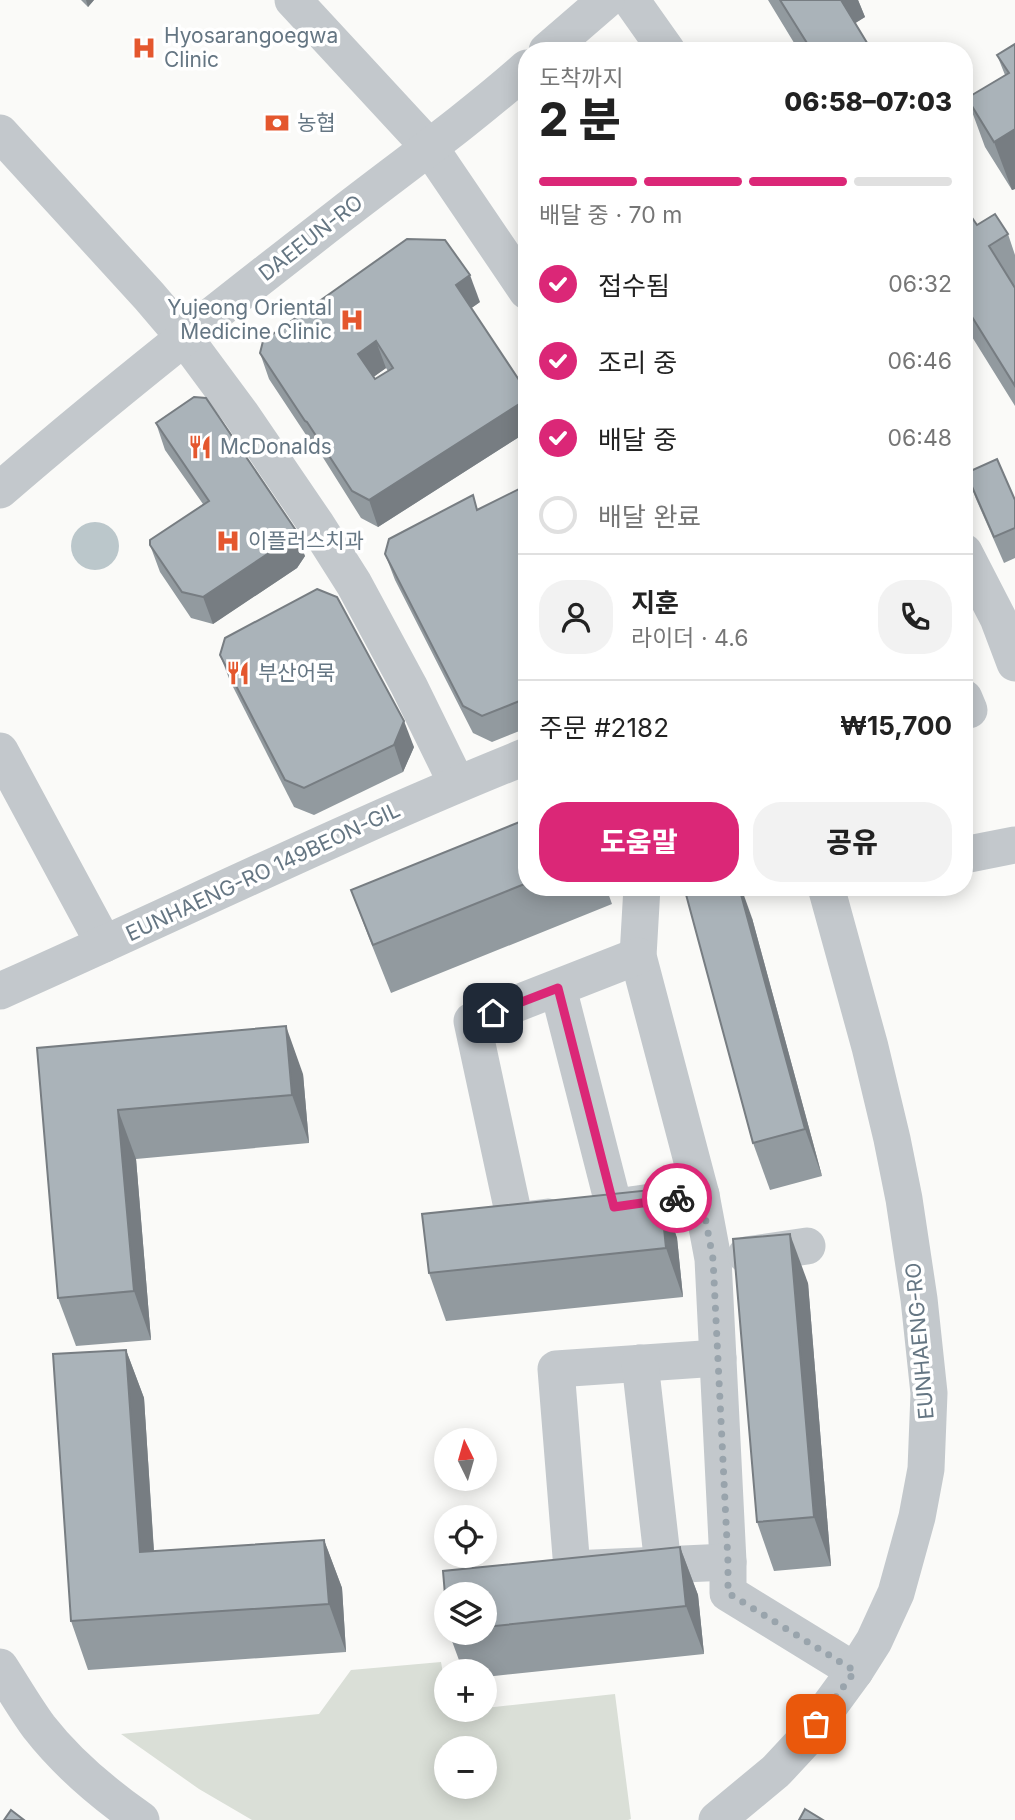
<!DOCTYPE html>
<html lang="ko">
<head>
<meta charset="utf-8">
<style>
  body { margin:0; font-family:Inter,"Noto Sans KR",sans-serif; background:#f2f2f2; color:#222; height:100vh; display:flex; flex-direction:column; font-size:26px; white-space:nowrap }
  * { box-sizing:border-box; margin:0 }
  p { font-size:23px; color:#767676 }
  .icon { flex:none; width:38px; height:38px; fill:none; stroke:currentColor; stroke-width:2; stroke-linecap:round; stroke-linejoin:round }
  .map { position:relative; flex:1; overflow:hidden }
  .drawer { position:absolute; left:518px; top:42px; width:455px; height:854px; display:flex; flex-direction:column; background:#fff; border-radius:28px; box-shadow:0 4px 18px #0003 }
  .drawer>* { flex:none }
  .needle { width:46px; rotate:355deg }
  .buttons { position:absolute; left:434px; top:1428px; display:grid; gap:14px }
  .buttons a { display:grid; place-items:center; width:63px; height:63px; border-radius:50%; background:#fff; box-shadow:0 4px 18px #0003; font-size:35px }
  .pin { position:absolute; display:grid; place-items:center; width:60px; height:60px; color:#fff; margin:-30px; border-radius:14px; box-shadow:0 4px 10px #0006 }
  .courier { position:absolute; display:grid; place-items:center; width:70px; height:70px; margin:-35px; border:5px solid #db2777; border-radius:50%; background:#fff; color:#222; box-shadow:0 2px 9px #0007 }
  .head em { font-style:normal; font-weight:800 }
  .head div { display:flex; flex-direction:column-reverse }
  .head { display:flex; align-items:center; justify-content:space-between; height:119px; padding:0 21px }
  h1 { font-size:46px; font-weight:800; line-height:52px }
  .bar { display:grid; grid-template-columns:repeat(4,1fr); gap:10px 7px; align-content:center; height:84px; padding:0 21px }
  .bar i { height:9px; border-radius:5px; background:#e0e0e0 }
  .bar .active { background:#db2777 }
  .bar p { grid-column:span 4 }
  .line { display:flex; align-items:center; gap:18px; padding:0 21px; border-top:2px solid #e0e0e0 }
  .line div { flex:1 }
  .round { display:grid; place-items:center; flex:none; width:74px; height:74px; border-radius:28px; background:#f2f2f2 }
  ol { padding:0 21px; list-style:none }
  li { display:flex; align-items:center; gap:21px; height:77px }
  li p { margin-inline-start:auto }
  li .icon { padding:7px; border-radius:50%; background:#db2777; color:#fff; stroke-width:4 }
  li:last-child { color:#767676 }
  li i { width:38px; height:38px; border:4px solid #e0e0e0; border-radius:50% }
  .cta { display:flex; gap:14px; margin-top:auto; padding:14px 21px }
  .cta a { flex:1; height:80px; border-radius:28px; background:#db2777; color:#fff; font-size:28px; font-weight:800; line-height:80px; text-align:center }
  .cta a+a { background:#f2f2f2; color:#222 }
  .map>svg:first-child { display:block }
  .green { fill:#dadfd7; fill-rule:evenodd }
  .water { fill:#bbc7cb }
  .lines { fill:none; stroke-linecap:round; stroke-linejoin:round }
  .minor { stroke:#c3c8cc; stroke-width:37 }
  .wall { fill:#929a9f; fill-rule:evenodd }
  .shaded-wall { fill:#777d82 }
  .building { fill:#aab3b9; stroke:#777d82; stroke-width:2; fill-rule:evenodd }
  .done { stroke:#99a4ac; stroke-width:7; stroke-dasharray:0 12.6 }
  .route { stroke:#db2777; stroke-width:9 }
  .labels { text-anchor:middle; stroke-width:7; stroke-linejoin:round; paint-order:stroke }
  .poi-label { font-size:21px; fill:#657683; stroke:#fff; text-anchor:start }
  .street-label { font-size:21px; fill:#657683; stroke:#fff }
</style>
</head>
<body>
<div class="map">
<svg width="1015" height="1820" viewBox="0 0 1015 1820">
  <rect width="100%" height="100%" fill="#fafaf8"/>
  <path class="green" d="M 441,1662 L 446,1690 L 446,1710 L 450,1710 L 451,1711 L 485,1710 L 485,1708 L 615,1694 L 631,1819 L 628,1820 L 252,1820 L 199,1789 L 121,1734 L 319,1714 L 351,1670 ZM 446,1748 L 485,1748 L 485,1787 L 446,1787 Z"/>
  <circle class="water" cx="95" cy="546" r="24"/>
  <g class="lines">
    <g class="minor">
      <path d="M 293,0 L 430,148 L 527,291"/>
      <path d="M 631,0 L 667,51"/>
      <path d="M 547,51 L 606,0"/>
      <path d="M 0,133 L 149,296 L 184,337 L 241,414 L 316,524 L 354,584 L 409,686 L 457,784"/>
      <path d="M 0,490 C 111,394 227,303 343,213 C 405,165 468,120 527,68"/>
      <path d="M 964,552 L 998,618 L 1015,663"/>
      <path d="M 964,698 L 969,710"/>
      <path d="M 0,751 L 104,944"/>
      <path d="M 964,855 L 1015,845"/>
      <path d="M 642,887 L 638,956 L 701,1195 L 713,1259 L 728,1562 L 728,1593 L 855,1671"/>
      <path d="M 558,988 L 614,1207"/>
      <path d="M 0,991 C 176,913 348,828 527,756"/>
      <path d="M 616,1207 L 701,1195"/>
      <path d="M 548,1217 L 515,1221 L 472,1021 L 638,956"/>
      <path d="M 746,1255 L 807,1246"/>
      <path d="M 718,1358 L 556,1369 L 572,1569 L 728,1562"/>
      <path d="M 640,1363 L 663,1565"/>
      <path d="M 0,1667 C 13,1687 25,1708 39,1727 C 67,1763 104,1794 141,1820"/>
      <path d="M 717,1820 L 776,1771 L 803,1742 L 855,1671 L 874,1641 L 896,1593 L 917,1517 L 926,1469 L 929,1393 L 919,1299 L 904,1199 L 892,1139 L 870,1047 L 826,887"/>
    </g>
  </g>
  <g class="wall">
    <path d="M 81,0 L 94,0 L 88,7 Z"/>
    <path d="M 768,0 L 858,0 L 865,17 L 855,23 L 872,51 L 799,51 Z"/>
    <path d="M 1015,44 L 1015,189 L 1012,190 L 985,147 L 967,98 L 1005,75 L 997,55 Z"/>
    <path d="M 964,206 L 977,225 L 1008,234 L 1015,255 L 1015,406 L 964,324 Z"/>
    <path d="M 480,302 L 471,308 L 527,392 L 527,432 L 378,527 L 361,518 L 317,448 L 314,447 L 269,379 L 260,353 ZM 386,368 L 388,371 L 375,379 L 373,377 Z"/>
    <path d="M 156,423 L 305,556 L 297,568 L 213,624 L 191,618 L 160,572 L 150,545 L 203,504 L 165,450 Z"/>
    <path d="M 966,473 L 1015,500 L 1015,558 L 1004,563 L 976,499 Z"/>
    <path d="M 527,485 L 527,728 L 492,742 L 473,733 L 395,580 L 385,554 L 478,510 Z"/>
    <path d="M 220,655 L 414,747 L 403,772 L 314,815 L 294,807 L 230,681 Z"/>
    <path d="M 527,819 L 527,887 L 606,887 L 612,904 L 391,993 L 369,938 L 351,890 Z"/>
    <path d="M 752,918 L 822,1176 L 770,1190 L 753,1143 Z"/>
    <path d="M 37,1048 L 303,1074 L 309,1143 L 136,1159 L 151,1340 L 76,1346 L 58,1298 Z"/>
    <path d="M 660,1189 L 677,1238 L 683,1297 L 446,1321 L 429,1273 Z"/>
    <path d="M 808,1283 L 831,1566 L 774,1571 L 757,1522 Z"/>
    <path d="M 126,1350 L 144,1398 L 154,1551 L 324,1540 L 342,1588 L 346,1652 L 88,1670 L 71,1621 Z"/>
    <path d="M 680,1547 L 698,1595 L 704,1654 L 485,1677 L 485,1671 L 463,1671 L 449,1633 L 485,1633 L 485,1594 Z"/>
  </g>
  <g class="shaded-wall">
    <path d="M 86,0 L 94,0 L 88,7 Z"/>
    <path d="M 836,0 L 858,0 L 865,17 L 846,29 Z"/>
    <path d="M 1015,129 L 1015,189 L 1012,190 L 994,142 Z"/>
    <path d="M 470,275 L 480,302 L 466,312 L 456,285 Z"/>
    <path d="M 376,341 L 386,368 L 368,381 L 358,354 Z"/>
    <path d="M 527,399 L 527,432 L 378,527 L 369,500 Z"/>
    <path d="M 295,529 L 305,556 L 297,568 L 213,624 L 203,597 Z"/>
    <path d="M 404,721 L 414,747 L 403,772 L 394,745 Z"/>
    <path d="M 739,887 L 741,887 L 752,918 L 822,1176 L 805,1129 Z"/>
    <path d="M 286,1026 L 303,1074 L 309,1143 L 292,1095 Z"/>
    <path d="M 118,1110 L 136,1159 L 151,1340 L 134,1291 Z"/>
    <path d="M 660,1189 L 677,1238 L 683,1297 L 666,1248 Z"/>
    <path d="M 790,1234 L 808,1283 L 831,1566 L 814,1517 Z"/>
    <path d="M 126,1350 L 144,1398 L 157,1601 L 140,1552 Z"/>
    <path d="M 324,1540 L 342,1588 L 346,1652 L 329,1604 Z"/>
    <path d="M 680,1547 L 698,1595 L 704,1654 L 686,1606 Z"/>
  </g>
  <g class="building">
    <path d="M 780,0 L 841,0 L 872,51 L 812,51 Z"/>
    <path d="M 1015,44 L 1015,129 L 994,142 L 967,98 L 1009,73 L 997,55 Z"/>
    <path d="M 964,206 L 977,225 L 995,214 L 1008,234 L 989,246 L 1015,288 L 1015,386 L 964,304 Z"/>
    <path d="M 407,239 L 445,240 L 470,275 L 456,285 L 527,392 L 527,399 L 369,500 L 352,491 L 307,422 L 305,421 L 260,353 L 263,341 ZM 376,341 L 393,368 L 375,379 L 358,354 Z"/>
    <path d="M 194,397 L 206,398 L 295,529 L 287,541 L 203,597 L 182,592 L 150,545 L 150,540 L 209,501 L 156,423 Z"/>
    <path d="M 997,459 L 1015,500 L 1015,528 L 994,537 L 966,473 Z"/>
    <path d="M 527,485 L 527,698 L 482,716 L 463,706 L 385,554 L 389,539 L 473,495 L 477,510 Z"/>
    <path d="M 317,589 L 337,597 L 404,721 L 394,745 L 304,788 L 285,780 L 220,655 L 225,638 Z"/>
    <path d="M 527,819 L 527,883 L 373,945 L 351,890 Z"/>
    <path d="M 684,887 L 739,887 L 805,1129 L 753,1143 Z"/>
    <path d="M 286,1026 L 292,1095 L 118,1110 L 134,1291 L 58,1298 L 37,1048 Z"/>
    <path d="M 660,1189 L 666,1248 L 429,1273 L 422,1214 Z"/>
    <path d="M 790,1234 L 814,1517 L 757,1522 L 733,1239 Z"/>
    <path d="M 126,1350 L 140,1552 L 324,1540 L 329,1604 L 71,1621 L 53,1354 Z"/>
    <path d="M 680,1547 L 686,1606 L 485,1627 L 485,1594 L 446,1594 L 446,1607 L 443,1571 Z"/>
    <path d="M 805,1809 L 823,1820 L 799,1820 Z"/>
    <path d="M 11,1810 L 24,1820 L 4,1820 Z"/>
  </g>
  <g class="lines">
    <path class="done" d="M 677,1198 L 701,1195 L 713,1259 L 728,1562 L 728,1593 L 855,1671 L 816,1724"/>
    <path class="route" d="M 493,1013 L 558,988 L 614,1207 L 677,1198"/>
  </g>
  <defs>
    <g id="hospital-bare" transform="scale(1.89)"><path d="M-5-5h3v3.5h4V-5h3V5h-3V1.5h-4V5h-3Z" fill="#e4572e" stroke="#fff" stroke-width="2.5" paint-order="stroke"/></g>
    <g id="bank-bare" transform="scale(1.89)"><path d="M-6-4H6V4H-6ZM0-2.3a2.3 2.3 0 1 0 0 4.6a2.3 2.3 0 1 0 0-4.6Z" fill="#e4572e" stroke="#fff" stroke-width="2.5" paint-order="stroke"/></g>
    <g id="restaurant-bare" transform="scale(1.89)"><path d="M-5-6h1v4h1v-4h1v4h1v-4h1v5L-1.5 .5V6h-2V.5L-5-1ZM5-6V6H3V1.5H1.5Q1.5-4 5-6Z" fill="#e4572e" stroke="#fff" stroke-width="2.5" paint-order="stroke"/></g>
  </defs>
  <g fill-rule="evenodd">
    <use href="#hospital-bare" x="144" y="48"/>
    <use href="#bank-bare" x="277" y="123"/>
    <use href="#hospital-bare" x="352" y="320"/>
    <use href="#restaurant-bare" x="200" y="447"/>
    <use href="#hospital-bare" x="228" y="541"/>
    <use href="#restaurant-bare" x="238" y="673"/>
  </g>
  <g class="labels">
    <g class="poi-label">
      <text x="164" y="43">Hyosarangoegwa<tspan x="164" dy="24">Clinic</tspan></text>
      <text x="297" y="130">농협</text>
      <text x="332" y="315" text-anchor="end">Yujeong Oriental<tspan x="332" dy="24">Medicine Clinic</tspan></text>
      <text x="220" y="454">McDonalds</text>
      <text x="248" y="548">이플러스치과</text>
      <text x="258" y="680">부산어묵</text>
    </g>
    <g class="street-label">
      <text transform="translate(311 238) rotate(-38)" y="7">DAEEUN-RO</text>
      <text transform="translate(263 872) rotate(-25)" y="7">EUNHAENG-RO 149BEON-GIL</text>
      <text transform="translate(920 1341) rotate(-95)" y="7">EUNHAENG-RO</text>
    </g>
  </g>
</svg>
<div class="buttons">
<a><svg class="needle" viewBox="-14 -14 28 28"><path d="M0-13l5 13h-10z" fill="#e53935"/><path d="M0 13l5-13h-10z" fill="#767676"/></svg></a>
<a><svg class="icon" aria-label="locate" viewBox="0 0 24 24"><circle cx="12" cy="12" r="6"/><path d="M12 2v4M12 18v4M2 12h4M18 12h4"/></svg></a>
<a><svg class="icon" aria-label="layers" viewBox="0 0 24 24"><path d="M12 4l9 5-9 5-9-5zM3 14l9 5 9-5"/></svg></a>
<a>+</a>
<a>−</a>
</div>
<div class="pin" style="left:816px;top:1724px;background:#ea580c"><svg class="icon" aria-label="bag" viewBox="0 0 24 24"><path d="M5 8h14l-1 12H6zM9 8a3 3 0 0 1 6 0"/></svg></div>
<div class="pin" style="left:493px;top:1013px;background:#1f2937"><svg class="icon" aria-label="home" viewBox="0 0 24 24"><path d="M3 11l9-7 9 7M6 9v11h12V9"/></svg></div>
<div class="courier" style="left:677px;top:1198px"><svg class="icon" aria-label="bike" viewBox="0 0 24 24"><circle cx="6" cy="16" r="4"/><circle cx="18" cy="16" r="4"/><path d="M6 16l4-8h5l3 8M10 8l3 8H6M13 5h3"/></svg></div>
<section class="drawer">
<div class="head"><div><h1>2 분</h1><p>도착까지</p></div><em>06:58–07:03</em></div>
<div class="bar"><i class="active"></i><i class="active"></i><i class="active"></i><i></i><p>배달 중 · 70 m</p></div>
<ol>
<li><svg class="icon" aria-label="check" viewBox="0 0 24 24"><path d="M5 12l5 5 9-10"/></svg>접수됨<p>06:32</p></li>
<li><svg class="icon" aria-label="check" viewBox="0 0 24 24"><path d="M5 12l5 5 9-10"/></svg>조리 중<p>06:46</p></li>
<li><svg class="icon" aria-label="check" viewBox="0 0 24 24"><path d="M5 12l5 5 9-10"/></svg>배달 중<p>06:48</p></li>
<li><i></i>배달 완료</li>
</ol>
<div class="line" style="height:126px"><a class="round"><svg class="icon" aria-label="person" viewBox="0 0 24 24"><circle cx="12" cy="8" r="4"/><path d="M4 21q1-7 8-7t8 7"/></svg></a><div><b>지훈</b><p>라이더 · 4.6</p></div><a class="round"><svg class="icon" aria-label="phone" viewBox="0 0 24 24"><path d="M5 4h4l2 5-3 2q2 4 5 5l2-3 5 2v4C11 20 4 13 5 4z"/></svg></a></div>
<div class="line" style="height:91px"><div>주문 #2182</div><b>₩15,700</b></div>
<div class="cta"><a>도움말</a><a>공유</a></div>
</section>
</div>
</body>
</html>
